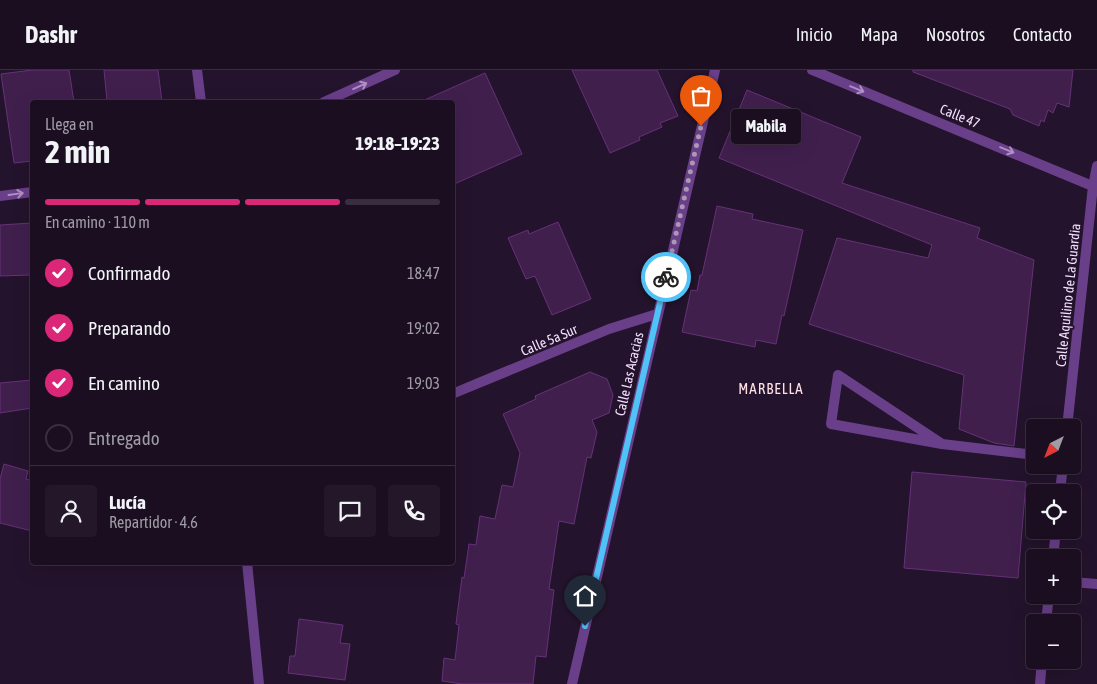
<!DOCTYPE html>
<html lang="es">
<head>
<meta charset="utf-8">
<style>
  body { margin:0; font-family:"Asap Condensed",sans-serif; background:#24172a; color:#f1f3f6; height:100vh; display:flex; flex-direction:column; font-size:19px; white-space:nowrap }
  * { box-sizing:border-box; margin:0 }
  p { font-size:16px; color:#a09ca5 }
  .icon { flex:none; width:28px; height:28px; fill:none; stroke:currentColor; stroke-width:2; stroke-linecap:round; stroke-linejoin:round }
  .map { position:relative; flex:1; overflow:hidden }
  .panel { position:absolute; left:30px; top:30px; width:425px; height:465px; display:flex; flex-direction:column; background:#1b0e21; border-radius:5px; box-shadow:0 5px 20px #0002,0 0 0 1px #392e3f }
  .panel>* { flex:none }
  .needle { width:32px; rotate:222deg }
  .buttons { position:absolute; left:1026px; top:349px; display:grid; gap:10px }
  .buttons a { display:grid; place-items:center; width:55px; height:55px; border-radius:5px; background:#1b0e21; box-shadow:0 5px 20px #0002,0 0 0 1px #392e3f; font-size:25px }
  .pin { position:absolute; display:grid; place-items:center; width:42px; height:42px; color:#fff; margin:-51px -21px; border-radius:50% 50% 50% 0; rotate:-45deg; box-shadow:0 0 5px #0007 }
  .pin .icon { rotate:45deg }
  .courier { position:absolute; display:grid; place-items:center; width:50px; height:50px; margin:-25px; border:4px solid #4fc3f7; border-radius:50%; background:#fff; color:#222; box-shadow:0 1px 6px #0007 }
  .bubble { position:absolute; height:35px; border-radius:5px; background:#1b0e21; box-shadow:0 5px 20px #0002,0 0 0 1px #392e3f; font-size:16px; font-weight:700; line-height:35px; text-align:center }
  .overview em { font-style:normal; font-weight:700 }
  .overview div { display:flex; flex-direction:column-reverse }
  .overview { display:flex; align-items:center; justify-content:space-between; height:85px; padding:0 15px }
  h1 { font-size:32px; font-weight:700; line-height:38px }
  .bar { display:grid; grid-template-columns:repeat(4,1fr); gap:8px 5px; align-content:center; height:60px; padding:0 15px }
  .bar i { height:6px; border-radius:4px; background:#392e3f }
  .bar .active { background:#db2777 }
  .bar p { grid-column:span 4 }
  .line { display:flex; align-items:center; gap:12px; padding:0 15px; border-top:1px solid #392e3f }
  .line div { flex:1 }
  .round { display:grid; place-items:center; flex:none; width:52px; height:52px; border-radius:5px; background:#24172a }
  ol { padding:0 15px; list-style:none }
  li { display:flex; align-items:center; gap:15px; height:55px }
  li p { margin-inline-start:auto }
  li .icon { padding:5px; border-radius:50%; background:#db2777; color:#fff; stroke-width:4 }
  li:last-child { color:#a09ca5 }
  li i { width:28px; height:28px; border:2px solid #392e3f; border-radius:50% }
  header { display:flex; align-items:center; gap:30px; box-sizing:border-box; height:70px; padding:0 25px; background:#1b0e21; border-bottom:1px solid #392e3f }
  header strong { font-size:24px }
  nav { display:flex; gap:28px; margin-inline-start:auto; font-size:18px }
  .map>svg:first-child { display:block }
  .building { fill:#401f4d; stroke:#653278 }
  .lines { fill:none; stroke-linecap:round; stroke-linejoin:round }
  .service { stroke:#693f89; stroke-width:10 }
  .minor { stroke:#693f89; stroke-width:10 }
  .tertiary { stroke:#693f89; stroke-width:10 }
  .oneway { stroke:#ae8fc4 }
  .done { stroke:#ab98b4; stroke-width:5; stroke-dasharray:0 9 }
  .route { stroke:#4fc3f7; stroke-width:6 }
  .labels { text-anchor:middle; stroke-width:4; stroke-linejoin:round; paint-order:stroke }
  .street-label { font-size:14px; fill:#f3dffe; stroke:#24132c }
  .neighbourhood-label { font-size:15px; letter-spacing:1px; fill:#fee1e4; stroke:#24132c }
</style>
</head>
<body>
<header>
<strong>Dashr</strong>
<nav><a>Inicio</a><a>Mapa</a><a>Nosotros</a><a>Contacto</a></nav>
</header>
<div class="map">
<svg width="1097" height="614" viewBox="0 0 1097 614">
  <rect width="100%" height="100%" fill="#24132c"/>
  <g class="building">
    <path d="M 32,0 L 69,0 L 74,32 L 32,32 L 32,91 L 14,93 L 1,4 Z"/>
    <path d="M 104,0 L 158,0 L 162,32 L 116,32 L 116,30 L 107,31 Z"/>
    <path d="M 572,0 L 657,0 L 678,46 L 660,53 L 662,57 L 639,67 L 640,70 L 610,83 Z"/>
    <path d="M 913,0 L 1073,0 L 1069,37 L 1057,33 L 1053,43 L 1048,40 L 1044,52 L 1041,50 L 1039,56 L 1013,45 L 1010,39 L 913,2 Z"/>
    <path d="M 485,3 L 522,84 L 452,115 L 452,32 L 420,32 Z"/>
    <path d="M 747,20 L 861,67 L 842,113 L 980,158 L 977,168 L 1034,190 L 1014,376 L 994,373 L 959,359 L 964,305 L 809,254 L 837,168 L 928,188 L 932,175 L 719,88 Z"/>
    <path d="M 717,136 L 753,144 L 752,149 L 803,160 L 784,246 L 782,245 L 776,274 L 756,270 L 755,277 L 682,262 L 691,220 L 697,221 L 700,205 L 702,205 Z"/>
    <path d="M 558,152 L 591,229 L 552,245 L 535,206 L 526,209 L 508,168 L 528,160 L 529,164 Z"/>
    <path d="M 32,153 L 32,205 L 0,206 L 0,155 Z"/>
    <path d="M 590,302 L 607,309 L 613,325 L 609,343 L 592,350 L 597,362 L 591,388 L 587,387 L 574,454 L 559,451 L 549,519 L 554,520 L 546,587 L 536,586 L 533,614 L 462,614 L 442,611 L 444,588 L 455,590 L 459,555 L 456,554 L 462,507 L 464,508 L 469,474 L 476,475 L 480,446 L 495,449 L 502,415 L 513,417 L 520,383 L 503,344 L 536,329 L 535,326 Z"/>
    <path d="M 32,310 L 32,338 L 0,343 L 0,313 Z"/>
    <path d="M 4,394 L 28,401 L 26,409 L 32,411 L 32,461 L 0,453 L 0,409 Z"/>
    <path d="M 912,402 L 1026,412 L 1018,508 L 904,498 Z"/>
    <path d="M 299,549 L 343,555 L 340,573 L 350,574 L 345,610 L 288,603 L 290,586 L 295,586 Z"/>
  </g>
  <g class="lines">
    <path class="service" d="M 942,374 L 838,305 L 831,354 L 942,374 L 1035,385"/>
    <g class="minor">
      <path d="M 197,0 L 201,32"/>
      <path d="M 812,0 L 1097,118"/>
      <path d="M 324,32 L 395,0"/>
      <path d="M 0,126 L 32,122"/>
      <path d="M 452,324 L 609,259 L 657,244"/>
      <path d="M 247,492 L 259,614"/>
      <path d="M 1072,512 L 1097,514"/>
      <path d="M 572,614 L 715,0"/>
    </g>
    <g class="tertiary">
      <path d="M 1067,358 L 1093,116 L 1097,96"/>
      <path d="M 1060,422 L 1063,395"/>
      <path d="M 1053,488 L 1056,460"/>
      <path d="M 1046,552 L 1049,525"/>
      <path d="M 1040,614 L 1042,590"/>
    </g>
  </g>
  <defs><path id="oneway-shaft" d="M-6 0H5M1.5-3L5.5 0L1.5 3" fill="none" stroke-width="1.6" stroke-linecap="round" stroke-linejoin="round" transform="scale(1.25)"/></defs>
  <g class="oneway">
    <use href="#oneway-shaft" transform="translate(360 16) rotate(-24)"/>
    <use href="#oneway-shaft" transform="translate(857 19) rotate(22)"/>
    <use href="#oneway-shaft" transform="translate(1007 80) rotate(22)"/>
    <use href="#oneway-shaft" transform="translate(16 124) rotate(-8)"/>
  </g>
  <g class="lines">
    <path class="done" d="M 666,207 L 701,56"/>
    <path class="route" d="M 585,556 L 666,207"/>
  </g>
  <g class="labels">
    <g class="street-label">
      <text transform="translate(960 46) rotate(22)" y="5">Calle 47</text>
      <text transform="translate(1068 225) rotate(-84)" y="5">Calle Aquilino de La Guardia</text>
      <text transform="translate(549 270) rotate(-23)" y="5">Calle 5a Sur</text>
      <text transform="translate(629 304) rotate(-77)" y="5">Calle Las Acacias</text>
    </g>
    <g class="neighbourhood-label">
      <text x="771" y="324">MARBELLA</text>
    </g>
  </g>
</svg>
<div class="buttons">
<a><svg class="needle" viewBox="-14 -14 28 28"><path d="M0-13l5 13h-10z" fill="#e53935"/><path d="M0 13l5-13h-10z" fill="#a09ca5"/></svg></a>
<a><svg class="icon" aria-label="locate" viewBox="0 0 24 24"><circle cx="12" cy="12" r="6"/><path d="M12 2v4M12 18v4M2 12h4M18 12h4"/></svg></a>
<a>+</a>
<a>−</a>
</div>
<div class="pin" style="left:701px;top:56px;background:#ea580c"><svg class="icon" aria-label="bag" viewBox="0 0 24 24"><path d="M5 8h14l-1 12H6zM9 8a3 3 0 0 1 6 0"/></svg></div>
<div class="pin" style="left:585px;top:556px;background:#1f2937"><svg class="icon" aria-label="home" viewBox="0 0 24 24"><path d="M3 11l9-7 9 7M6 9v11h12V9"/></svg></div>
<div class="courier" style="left:666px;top:207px"><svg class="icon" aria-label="bike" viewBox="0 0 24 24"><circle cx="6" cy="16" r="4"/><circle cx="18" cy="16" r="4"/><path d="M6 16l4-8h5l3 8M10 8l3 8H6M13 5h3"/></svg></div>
<div class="bubble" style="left:731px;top:39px;width:70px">Mabila</div>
<section class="panel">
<div class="overview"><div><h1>2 min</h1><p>Llega en</p></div><em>19:18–19:23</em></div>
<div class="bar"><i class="active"></i><i class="active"></i><i class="active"></i><i></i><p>En camino · 110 m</p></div>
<ol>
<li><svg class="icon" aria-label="check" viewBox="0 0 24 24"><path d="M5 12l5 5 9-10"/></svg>Confirmado<p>18:47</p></li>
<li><svg class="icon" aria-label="check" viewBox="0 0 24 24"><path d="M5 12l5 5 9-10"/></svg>Preparando<p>19:02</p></li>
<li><svg class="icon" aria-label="check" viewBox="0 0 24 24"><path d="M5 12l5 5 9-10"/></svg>En camino<p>19:03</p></li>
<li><i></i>Entregado</li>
</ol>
<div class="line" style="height:90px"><a class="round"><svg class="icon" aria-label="person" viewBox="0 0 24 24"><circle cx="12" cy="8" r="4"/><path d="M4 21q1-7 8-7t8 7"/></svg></a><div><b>Lucía</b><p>Repartidor · 4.6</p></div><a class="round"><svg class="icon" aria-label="chat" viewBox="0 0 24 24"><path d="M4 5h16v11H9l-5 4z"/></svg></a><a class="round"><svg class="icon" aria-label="phone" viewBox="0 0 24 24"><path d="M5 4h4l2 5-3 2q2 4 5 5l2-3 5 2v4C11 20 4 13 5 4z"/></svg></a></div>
</section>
</div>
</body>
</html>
